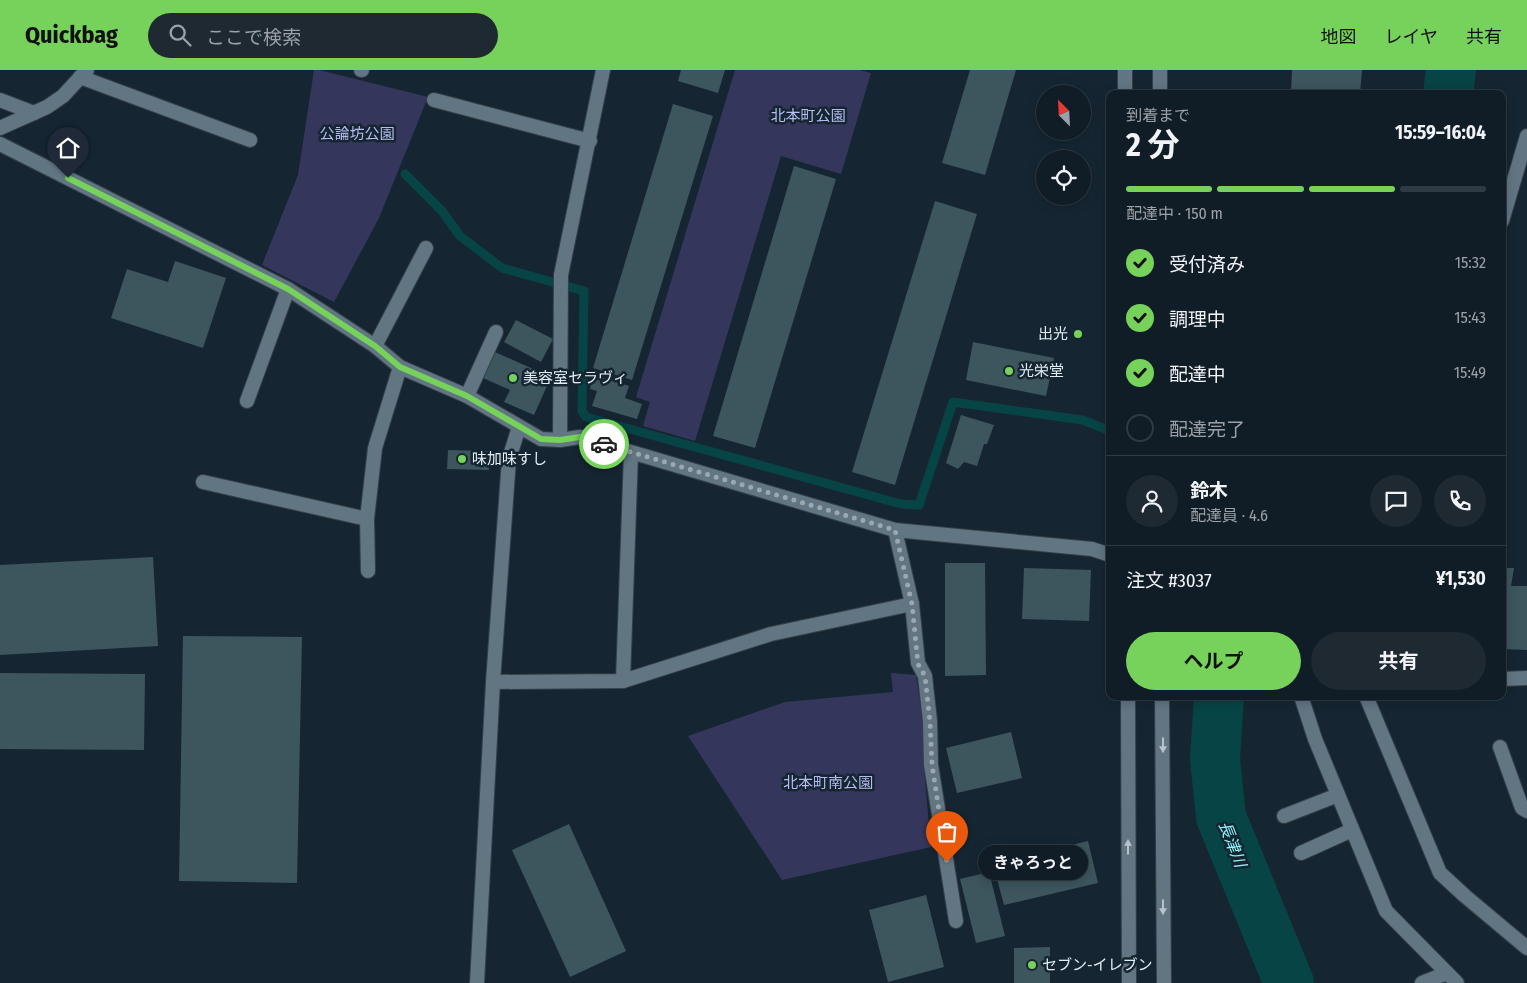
<!DOCTYPE html>
<html lang="ja">
<head>
<meta charset="utf-8">
<style>
  body { margin:0; font-family:"Fira Sans Condensed","Noto Sans JP",sans-serif; background:#1e2932; color:#f1f3f6; height:100vh; display:flex; flex-direction:column; font-size:19px; white-space:nowrap }
  * { box-sizing:border-box; margin:0 }
  p { font-size:16px; color:#9ca1a7 }
  .icon { flex:none; width:28px; height:28px; fill:none; stroke:currentColor; stroke-width:2; stroke-linecap:round; stroke-linejoin:round }
  .map { position:relative; flex:1; overflow:hidden }
  .panel { position:absolute; left:1106px; top:20px; width:400px; height:610px; display:flex; flex-direction:column; background:#101c26; border-radius:10px; box-shadow:0 2px 12px #0003,0 0 0 1px #303a43 }
  .panel>* { flex:none }
  .needle { width:32px; rotate:336deg }
  .tools { position:absolute; left:1036px; top:15px; display:grid; gap:10px }
  .tools a { display:grid; place-items:center; width:55px; height:55px; border-radius:50%; background:#101c26; box-shadow:0 2px 12px #0003,0 0 0 1px #303a43; font-size:25px }
  .pin { position:absolute; display:grid; place-items:center; width:42px; height:42px; color:#fff; margin:-51px -21px; border-radius:50% 50% 50% 0; rotate:-45deg; box-shadow:0 0 5px #0007 }
  .pin .icon { rotate:45deg }
  .courier { position:absolute; display:grid; place-items:center; width:50px; height:50px; margin:-25px; border:4px solid #76d25a; border-radius:50%; background:#fff; color:#222; box-shadow:0 1px 6px #0007 }
  .bubble { position:absolute; height:35px; border-radius:18px; background:#101c26; box-shadow:0 2px 12px #0003,0 0 0 1px #303a43; font-size:16px; font-weight:700; line-height:35px; text-align:center }
  .overview em { font-style:normal; font-weight:700 }
  .overview div { display:flex; flex-direction:column-reverse }
  .overview { display:flex; align-items:center; justify-content:space-between; height:85px; padding:0 20px }
  h1 { font-size:32px; font-weight:700; line-height:38px }
  .bar { display:grid; grid-template-columns:repeat(4,1fr); gap:8px 5px; align-content:center; height:60px; padding:0 20px }
  .bar i { height:6px; border-radius:4px; background:#303a43 }
  .bar .current { background:#76d25a }
  .bar p { grid-column:span 4 }
  .line { display:flex; align-items:center; gap:12px; padding:0 20px; border-top:1px solid #303a43 }
  .line div { flex:1 }
  .round { display:grid; place-items:center; flex:none; width:52px; height:52px; border-radius:26px; background:#1e2932 }
  ol { padding:0 20px; list-style:none }
  li { display:flex; align-items:center; gap:15px; height:55px }
  li p { margin-inline-start:auto }
  li .icon { padding:5px; border-radius:50%; background:#76d25a; color:#111; stroke-width:4 }
  li:last-child { color:#9ca1a7 }
  li i { width:28px; height:28px; border:2px solid #303a43; border-radius:50% }
  .cta { display:flex; gap:10px; margin-top:auto; padding:10px 20px }
  .cta a { flex:1; height:58px; border-radius:30px; background:#76d25a; color:#111; font-size:20px; font-weight:700; line-height:58px; text-align:center }
  .cta a+a { background:#1e2932; color:#f1f3f6 }
  header { display:flex; align-items:center; gap:30px; box-sizing:border-box; height:70px; padding:0 25px; background:#76d25a; color:#111 }
  header strong { font-size:24px }
  nav { display:flex; gap:28px; margin-inline-start:auto; font-size:18px }
  .search { width:350px; height:45px; background:#1e2932; display:flex; align-items:center; gap:12px; box-sizing:border-box; padding:0 18px; border-radius:28px; color:#9ca1a7; font-size:19px }
  .map>svg:first-child { display:block }
  .green { fill:#35365b }
  .lines { fill:none; stroke-linecap:round; stroke-linejoin:round }
  .stream { stroke:#074446; stroke-width:9 }
  .river { stroke:#074446; stroke-width:50 }
  .building { fill:#3d555d }
  .service-casing { stroke:#344049; stroke-width:16 }
  .minor-casing { stroke:#344049; stroke-width:16 }
  .service { stroke:#627583; stroke-width:14 }
  .minor { stroke:#627583; stroke-width:14 }
  .oneway { fill:#b6c3cd }
  .done { stroke:#9ba7b1; stroke-width:5; stroke-dasharray:0 9 }
  .route { stroke:#76d25a; stroke-width:6 }
  .poi-dot { fill:#76d25a; stroke:#152632; stroke-width:2 }
  .labels { text-anchor:middle; stroke-width:5; stroke-linejoin:round; paint-order:stroke }
  .park-label { font-size:15px; fill:#b7bbf0; stroke:#152632 }
  .poi-label { font-size:15px; fill:#e3edf5; stroke:#152632; text-anchor:start }
  .water-label { font-size:16px; font-style:italic; fill:#8af5fa; stroke:#152632 }
</style>
</head>
<body>
<header>
<strong>Quickbag</strong>
<div class="search"><svg class="icon" aria-label="search" viewBox="0 0 24 24"><circle cx="10" cy="10" r="6"/><path d="M15 15l6 6"/></svg>ここで検索</div>
<nav><a>地図</a><a>レイヤ</a><a>共有</a></nav>
</header>
<div class="map">
<svg width="1527" height="913" viewBox="0 0 1527 913">
  <rect width="100%" height="100%" fill="#152632"/>
  <g class="green">
    <path d="M 314,0 L 319,0 L 428,27 L 379,148 L 334,232 L 262,195 L 298,105 Z"/>
    <path d="M 735,0 L 860,0 L 871,3 L 841,104 L 781,86 L 695,371 L 643,356 L 650,332 L 636,327 Z"/>
    <path d="M 891,603 L 916,605 L 923,652 L 924,699 L 931,777 L 782,810 L 688,666 L 785,632 L 893,622 Z"/>
  </g>
  <g class="lines">
    <path class="stream" d="M 405,104 L 442,141 L 460,166 L 502,198 L 584,221 L 582,341 L 586,347 L 901,434 L 919,435 L 953,332 L 1083,350 L 1110,361"/>
    <g class="river">
      <path d="M 1448,24 L 1451,0"/>
      <path d="M 1219,626 L 1215,689 L 1221,747 L 1289,913"/>
    </g>
  </g>
  <g class="building">
    <path d="M 681,0 L 725,0 L 718,23 L 678,11 Z"/>
    <path d="M 970,0 L 1016,0 L 985,105 L 942,93 Z"/>
    <path d="M 1292,0 L 1362,0 L 1360,24 L 1291,24 Z"/>
    <path d="M 673,34 L 713,46 L 632,310 L 593,298 Z"/>
    <path d="M 794,96 L 836,109 L 755,378 L 713,366 Z"/>
    <path d="M 935,131 L 977,144 L 895,415 L 852,402 Z"/>
    <path d="M 175,191 L 226,208 L 203,278 L 111,248 L 127,199 L 168,212 Z"/>
    <path d="M 516,250 L 553,269 L 541,292 L 504,272 Z"/>
    <path d="M 973,272 L 1054,288 L 1046,326 L 966,310 Z"/>
    <path d="M 495,282 L 551,307 L 534,345 L 504,332 L 510,320 L 483,308 Z"/>
    <path d="M 593,305 L 629,316 L 625,328 L 642,334 L 637,349 L 592,336 L 597,321 L 590,319 Z"/>
    <path d="M 961,345 L 994,355 L 987,374 L 984,374 L 977,396 L 964,392 L 958,399 L 946,393 Z"/>
    <path d="M 448,380 L 489,381 L 489,400 L 447,399 Z"/>
    <path d="M 153,487 L 158,576 L 0,585 L 0,495 Z"/>
    <path d="M 945,493 L 985,493 L 986,605 L 945,606 Z"/>
    <path d="M 1024,498 L 1091,500 L 1089,551 L 1022,549 Z"/>
    <path d="M 1502,498 L 1514,498 L 1511,516 L 1527,516 L 1527,580 L 1502,579 Z"/>
    <path d="M 183,566 L 302,567 L 297,813 L 179,811 Z"/>
    <path d="M 0,603 L 145,604 L 144,680 L 0,679 Z"/>
    <path d="M 1011,662 L 1022,708 L 957,723 L 946,678 Z"/>
    <path d="M 569,754 L 626,881 L 570,907 L 512,780 Z"/>
    <path d="M 1088,771 L 1098,813 L 1004,835 L 993,794 Z"/>
    <path d="M 989,802 L 1005,866 L 976,873 L 960,809 Z"/>
    <path d="M 926,825 L 944,897 L 888,912 L 869,840 Z"/>
    <path d="M 1050,877 L 1050,913 L 1014,913 L 1014,878 Z"/>
  </g>
  <g class="lines">
    <g class="service-casing">
      <g id="service">
        <path d="M 361,0 L 362,0"/>
        <path d="M 80,7 L 250,70"/>
        <path d="M 434,30 L 590,71"/>
        <path d="M 1366,626 L 1440,803 L 1465,826 L 1527,878"/>
        <path d="M 1284,746 L 1338,725"/>
        <path d="M 1301,783 L 1352,760"/>
        <path d="M 1422,913 L 1447,903"/>
      </g>
    </g>
    <g class="minor-casing">
      <g id="minor">
        <path d="M 1125,0 L 1125,24"/>
        <path d="M 1160,0 L 1160,24"/>
        <path d="M 0,30 L 34,43"/>
        <path d="M 0,58 L 47,37 L 63,26 L 87,0"/>
        <path d="M 0,74 L 288,219 L 375,276 L 400,297 L 467,326 L 541,369 L 560,370 L 580,367 L 895,460 L 1092,479 L 1110,485"/>
        <path d="M 1502,151 L 1527,66"/>
        <path d="M 375,276 L 426,178"/>
        <path d="M 467,326 L 496,262"/>
        <path d="M 247,331 L 288,219"/>
        <path d="M 560,370 L 561,205 L 603,0"/>
        <path d="M 203,412 L 367,449"/>
        <path d="M 368,501 L 367,449 L 375,378 L 400,297"/>
        <path d="M 912,534 L 918,593 L 925,606 L 930,651 L 931,695 L 956,851"/>
        <path d="M 1502,609 L 1527,608"/>
        <path d="M 623,611 L 631,383"/>
        <path d="M 493,612 L 623,611 L 771,564 L 912,534 L 895,460"/>
        <path d="M 1128,626 L 1129,913"/>
        <path d="M 1162,626 L 1164,913"/>
        <path d="M 1301,626 L 1315,669 L 1386,841 L 1457,913"/>
        <path d="M 1500,677 L 1522,738 L 1527,741"/>
        <path d="M 477,913 L 493,612 L 509,389 L 519,357"/>
      </g>
    </g>
    <use href="#service" class="service"/>
    <use href="#minor" class="minor"/>
  </g>
  <defs><path id="oneway-solid" d="M-6-.8H1V-3.2L6.5 0L1 3.2V.8H-6Z" transform="scale(1.25)"/></defs>
  <g class="oneway">
    <use href="#oneway-solid" transform="translate(1163 675) rotate(90)"/>
    <use href="#oneway-solid" transform="translate(1128 777) rotate(-90)"/>
    <use href="#oneway-solid" transform="translate(1163 837) rotate(90)"/>
  </g>
  <g class="lines">
    <path class="done" d="M 604,374 L 895,460 L 912,534 L 918,594 L 925,606 L 930,652 L 932,695 L 947,792"/>
    <path class="route" d="M 68,108 L 288,219 L 375,276 L 400,297 L 467,326 L 541,369 L 560,370 L 580,367 L 604,374"/>
  </g>
  <g class="poi-dot">
    <circle cx="1078" cy="264" r="5"/>
    <circle cx="1009" cy="301" r="5"/>
    <circle cx="513" cy="308" r="5"/>
    <circle cx="462" cy="389" r="5"/>
    <circle cx="1032" cy="895" r="5"/>
  </g>
  <g class="labels">
    <g class="park-label">
      <text x="808" y="51">北本町公園</text>
      <text x="357" y="69">公論坊公園</text>
      <text x="828" y="718">北本町南公園</text>
    </g>
    <g class="poi-label">
      <text x="1068" y="269" text-anchor="end">出光</text>
      <text x="1019" y="306">光栄堂</text>
      <text x="523" y="313">美容室セラヴィ</text>
      <text x="472" y="394">味加味すし</text>
      <text x="1042" y="900">セブン-イレブン</text>
    </g>
    <g class="water-label">
      <text transform="translate(1233 774) rotate(69)" y="6">長津川</text>
    </g>
  </g>
</svg>
<div class="tools">
<a><svg class="needle" viewBox="-14 -14 28 28"><path d="M0-13l5 13h-10z" fill="#e53935"/><path d="M0 13l5-13h-10z" fill="#9ca1a7"/></svg></a>
<a><svg class="icon" aria-label="locate" viewBox="0 0 24 24"><circle cx="12" cy="12" r="6"/><path d="M12 2v4M12 18v4M2 12h4M18 12h4"/></svg></a>
</div>
<div class="pin" style="left:947px;top:792px;background:#ea580c"><svg class="icon" aria-label="bag" viewBox="0 0 24 24"><path d="M5 8h14l-1 12H6zM9 8a3 3 0 0 1 6 0"/></svg></div>
<div class="pin" style="left:68px;top:108px;background:#1f2937"><svg class="icon" aria-label="home" viewBox="0 0 24 24"><path d="M3 11l9-7 9 7M6 9v11h12V9"/></svg></div>
<div class="courier" style="left:604px;top:374px"><svg class="icon" aria-label="car" viewBox="0 0 24 24"><path d="M5 17H2v-5l4-1 3-4h7l3 4 3 1v5h-3M9 17h6M6 11h13"/><circle cx="7" cy="17" r="2"/><circle cx="17" cy="17" r="2"/></svg></div>
<div class="bubble" style="left:978px;top:775px;width:110px">きゃろっと</div>
<section class="panel">
<div class="overview"><div><h1>2 分</h1><p>到着まで</p></div><em>15:59–16:04</em></div>
<div class="bar"><i class="current"></i><i class="current"></i><i class="current"></i><i></i><p>配達中 · 150 m</p></div>
<ol>
<li><svg class="icon" aria-label="check" viewBox="0 0 24 24"><path d="M5 12l5 5 9-10"/></svg>受付済み<p>15:32</p></li>
<li><svg class="icon" aria-label="check" viewBox="0 0 24 24"><path d="M5 12l5 5 9-10"/></svg>調理中<p>15:43</p></li>
<li><svg class="icon" aria-label="check" viewBox="0 0 24 24"><path d="M5 12l5 5 9-10"/></svg>配達中<p>15:49</p></li>
<li><i></i>配達完了</li>
</ol>
<div class="line" style="height:90px"><a class="round"><svg class="icon" aria-label="person" viewBox="0 0 24 24"><circle cx="12" cy="8" r="4"/><path d="M4 21q1-7 8-7t8 7"/></svg></a><div><b>鈴木</b><p>配達員 · 4.6</p></div><a class="round"><svg class="icon" aria-label="chat" viewBox="0 0 24 24"><path d="M4 5h16v11H9l-5 4z"/></svg></a><a class="round"><svg class="icon" aria-label="phone" viewBox="0 0 24 24"><path d="M5 4h4l2 5-3 2q2 4 5 5l2-3 5 2v4C11 20 4 13 5 4z"/></svg></a></div>
<div class="line" style="height:65px"><div>注文 #3037</div><b>¥1,530</b></div>
<div class="cta"><a>ヘルプ</a><a>共有</a></div>
</section>
</div>
</body>
</html>
